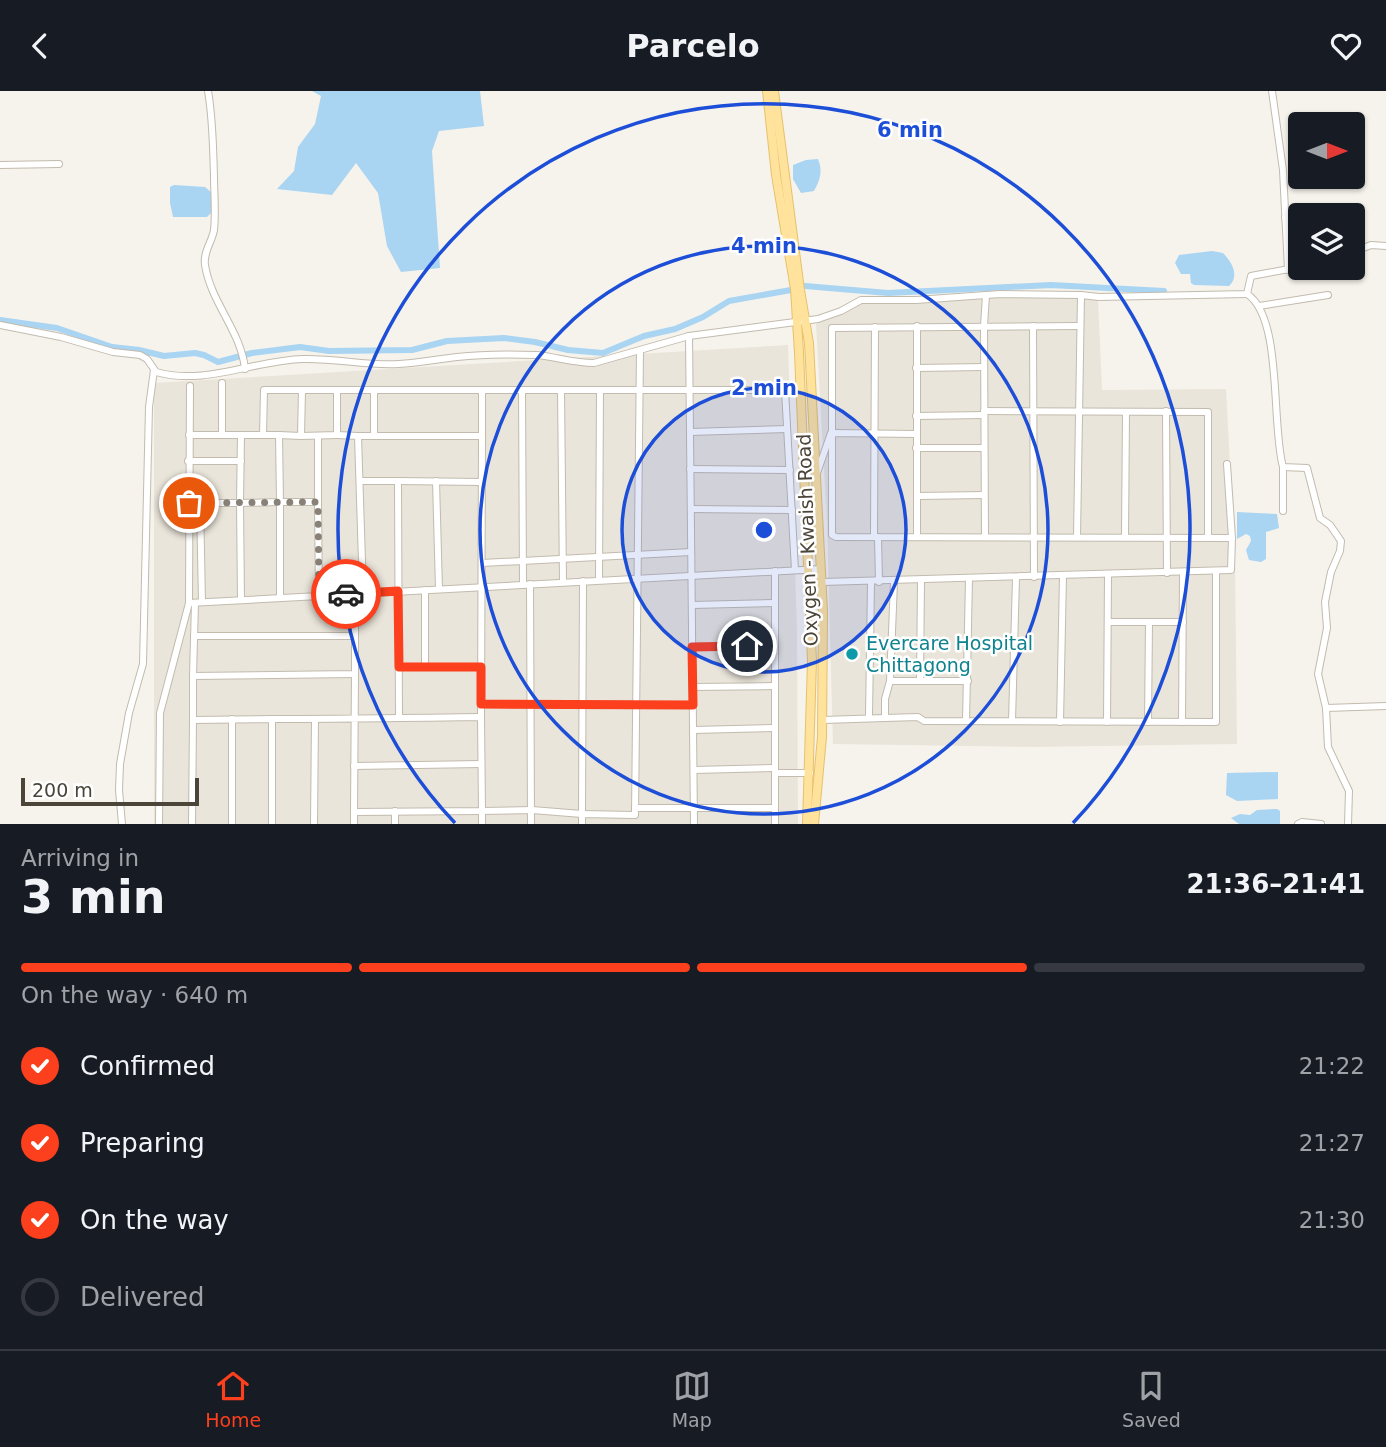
<!DOCTYPE html>
<html lang="en">
<head>
<meta charset="utf-8">
<style>
  body { margin:0; font-family:"DejaVu Sans",sans-serif; background:#242831; color:#f1f3f6; height:100vh; display:flex; flex-direction:column; font-size:26px; white-space:nowrap }
  * { box-sizing:border-box; margin:0 }
  p { font-size:23px; color:#9ea1a6 }
  .icon { flex:none; width:38px; height:38px; fill:none; stroke:currentColor; stroke-width:2; stroke-linecap:round; stroke-linejoin:round }
  .map { position:relative; height:733px; overflow:hidden }
  .details { display:flex; flex-direction:column; background:#171b24; flex:1 }
  .details>* { flex:none }
  .needle { width:46px; rotate:90deg }
  .controls { position:absolute; left:1288px; top:21px; display:grid; gap:14px }
  .controls a { display:grid; place-items:center; width:77px; height:77px; border-radius:7px; background:#171b24; box-shadow:0 2px 5px #0004; font-size:35px }
  .scale { position:absolute; left:21px; bottom:18px; width:178px; box-sizing:border-box; padding-left:7px; border:4px solid #4b4439; border-top:0; font-size:19px; line-height:24px; white-space:nowrap; color:#4b4439; -webkit-text-stroke:5px #fff; paint-order:stroke }
  .pin { position:absolute; display:grid; place-items:center; width:60px; height:60px; color:#fff; margin:-30px; border:4px solid #fff; border-radius:50%; box-shadow:0 2px 7px #0007 }
  .courier { position:absolute; display:grid; place-items:center; width:70px; height:70px; margin:-35px; border:5px solid #fc3f1d; border-radius:50%; background:#fff; color:#222; box-shadow:0 2px 9px #0007 }
  .head em { font-style:normal; font-weight:800 }
  .head div { display:flex; flex-direction:column-reverse }
  .head { display:flex; align-items:center; justify-content:space-between; height:119px; padding:0 21px }
  h1 { font-size:46px; font-weight:800; line-height:52px }
  .bar { display:grid; grid-template-columns:repeat(4,1fr); gap:10px 7px; align-content:center; height:84px; padding:0 21px }
  .bar i { height:9px; border-radius:5px; background:#363941 }
  .bar .on { background:#fc3f1d }
  .bar p { grid-column:span 4 }
  ol { padding:0 21px; list-style:none }
  li { display:flex; align-items:center; gap:21px; height:77px }
  li p { margin-inline-start:auto }
  li .icon { padding:7px; border-radius:50%; background:#fc3f1d; color:#fff; stroke-width:4 }
  li:last-child { color:#9ea1a6 }
  li i { width:38px; height:38px; border:4px solid #363941; border-radius:50% }
  header { display:flex; justify-content:space-between; align-items:center; height:91px; padding:0 21px; background:#171b24; font-size:32px; font-weight:800 }
  .dock { display:flex; justify-content:space-around; align-items:center; height:98px; border-top:2px solid #363941; background:#171b24; font-size:19px; color:#9ea1a6 }
  .dock a { display:grid; justify-items:center; gap:4px }
  .dock .on { color:#fc3f1d }
  .map>svg:first-child { display:block }
  .residential { fill:#eae5da }
  .water { fill:#a9d4f2 }
  .lines { fill:none; stroke-linecap:round; stroke-linejoin:round }
  .canal { stroke:#a9d4f2; stroke-width:6 }
  .minor-casing { stroke:#c2bbae; stroke-width:8 }
  .major-casing { stroke:#e6c16a; stroke-width:10 }
  .minor { stroke:#fff; stroke-width:6 }
  .major { stroke:#ffe39c; stroke-width:8 }
  .done { stroke:#878178; stroke-width:7; stroke-dasharray:0 12.6 }
  .route { stroke:#fc3f1d; stroke-width:9 }
  .ring { fill:none; stroke:#1d4ed8; stroke-width:3.5 }
  .culture-dot { fill:#0f9aa8; stroke:#fff; stroke-width:2.5 }
  .labels { text-anchor:middle; stroke-width:5; stroke-linejoin:round; paint-order:stroke }
  .street-label { font-size:19px; fill:#4b4439; stroke:#fff }
  .culture-label { font-size:19px; fill:#0d838f; stroke:#fff; text-anchor:start }
  .centre { fill:#1d4ed8; stroke:#fff; stroke-width:3.5 }
  .ring-label { font-size:21px; text-anchor:middle; font-weight:bold; fill:#1d4ed8; stroke:#fff; stroke-width:5; stroke-linejoin:round; paint-order:stroke }
</style>
</head>
<body>
<header><svg class="icon" aria-label="back" viewBox="0 0 24 24"><path d="M15 5l-7 7 7 7"/></svg>Parcelo<svg class="icon" aria-label="heart" viewBox="0 0 24 24"><path d="M12 20l-8-8c-3-5 5-10 8-4 3-6 11-1 8 4z"/></svg></header>
<div class="map">
<svg width="1386" height="733" viewBox="0 0 1386 733">
  <rect width="100%" height="100%" fill="#f6f3ec"/>
  <g class="residential">
    <path d="M 1020,205 L 1075,205 L 1098,208 L 1102,299 L 1226,298 L 1235,468 L 1237,653 L 1033,656 L 833,653 L 827,432 L 816,233 L 861,212 Z"/>
    <path d="M 788,254 L 797,539 L 798,733 L 154,733 L 154,292 Z"/>
  </g>
  <g class="water">
    <path d="M 312,0 L 480,0 L 484,35 L 439,40 L 432,60 L 440,177 L 401,181 L 387,155 L 378,102 L 356,72 L 332,104 L 277,98 L 294,80 L 298,56 L 315,33 L 321,5 Z"/>
    <path d="M 818,68 C 823,80 820,89 814,100 L 801,102 L 793,88 L 793,74 L 806,69 Z"/>
    <path d="M 174,94 L 205,96 L 212,102 L 211,122 L 207,126 L 173,126 L 170,112 L 170,96 Z"/>
    <path d="M 1212,160 L 1223,162 C 1232,171 1240,185 1229,195 L 1194,194 L 1191,192 L 1190,183 L 1181,183 L 1175,172 L 1179,164 Z"/>
    <path d="M 1237,421 L 1277,423 L 1279,437 L 1266,441 L 1266,468 L 1261,471 L 1249,469 L 1246,459 L 1251,450 L 1250,445 L 1246,443 L 1237,448 Z"/>
    <path d="M 1278,681 L 1278,708 L 1237,710 L 1226,704 L 1227,682 Z"/>
    <path d="M 1277,718 L 1280,720 L 1280,733 L 1239,733 L 1231,727 L 1240,723 L 1250,724 L 1257,719 Z"/>
  </g>
  <g class="lines">
    <g class="canal">
      <path d="M 805,195 L 888,202 L 1051,194 L 1164,200"/>
      <path d="M 0,229 L 57,237 L 112,256 L 139,259 L 164,265 L 195,262 L 204,264 L 218,271 L 252,262 L 300,256 L 329,260 L 412,259 L 447,250 L 504,247 L 535,251 L 568,259 L 603,262 L 644,245 L 675,238 L 703,226 L 729,210 L 791,199"/>
    </g>
    <g class="minor-casing">
      <g id="minor">
        <path d="M 208,0 C 213,29 213,56 214,85 C 214,102 216,121 214,139 C 212,151 203,161 205,174 C 211,212 241,240 245,278"/>
        <path d="M 1272,0 L 1283,79 L 1288,179"/>
        <path d="M 0,74 L 59,73"/>
        <path d="M 1305,124 L 1322,122"/>
        <path d="M 1285,127 L 1300,125"/>
        <path d="M 1353,161 L 1371,154 L 1386,155"/>
        <path d="M 1247,203 C 1283,226 1271,334 1283,376 L 1307,377 L 1320,427 L 1330,434 L 1341,450 L 1340,460 L 1331,481 L 1325,511 L 1327,537 L 1318,583 L 1326,617 L 1328,656 L 1349,700 L 1348,733"/>
        <path d="M 1259,215 L 1328,204"/>
        <path d="M 0,234 L 61,246 L 113,261 L 140,264 L 147,268 L 156,281 C 205,295 255,269 303,268 C 335,267 367,275 399,273 C 418,272 438,268 457,266 C 482,263 511,263 537,264 C 556,266 574,272 594,272 L 689,245 L 818,228 L 841,220 L 861,209 L 916,209 L 1000,203 L 1081,204 L 1099,206 L 1247,203 L 1251,185 L 1300,176"/>
        <path d="M 917,235 L 917,446"/>
        <path d="M 1033,235 L 1034,486"/>
        <path d="M 1080,235 L 832,237 L 832,444 L 836,446 L 1232,447"/>
        <path d="M 689,245 L 694,733"/>
        <path d="M 916,277 L 984,276"/>
        <path d="M 522,299 L 523,494"/>
        <path d="M 561,299 L 563,491"/>
        <path d="M 785,299 L 795,479"/>
        <path d="M 984,320 L 1208,321 L 1208,446"/>
        <path d="M 1166,320 L 1167,482"/>
        <path d="M 916,325 L 984,324"/>
        <path d="M 690,341 L 787,338"/>
        <path d="M 189,344 L 263,344 L 264,299 L 801,299"/>
        <path d="M 222,344 L 222,292"/>
        <path d="M 279,344 L 301,345 L 302,299"/>
        <path d="M 337,344 L 358,345 L 363,502"/>
        <path d="M 301,345 L 337,344 L 337,299"/>
        <path d="M 358,345 L 374,345 L 374,299"/>
        <path d="M 374,345 L 482,345 L 482,299"/>
        <path d="M 916,357 L 984,357"/>
        <path d="M 188,370 L 241,370"/>
        <path d="M 1283,376 L 1283,420"/>
        <path d="M 690,378 L 790,379"/>
        <path d="M 817,382 L 831,342 L 916,343"/>
        <path d="M 360,390 L 398,390 L 399,627"/>
        <path d="M 398,390 L 482,391"/>
        <path d="M 436,390 L 439,498"/>
        <path d="M 917,405 L 984,404"/>
        <path d="M 318,411 L 319,505"/>
        <path d="M 189,412 L 240,412 L 241,344"/>
        <path d="M 200,412 L 202,511"/>
        <path d="M 691,418 L 792,419"/>
        <path d="M 874,446 L 875,236"/>
        <path d="M 878,446 L 879,491"/>
        <path d="M 985,446 L 984,235 L 986,204"/>
        <path d="M 1077,446 L 1081,204"/>
        <path d="M 1125,446 L 1126,321"/>
        <path d="M 482,472 L 691,461"/>
        <path d="M 599,489 L 600,299"/>
        <path d="M 822,491 L 1231,479 L 1232,447 L 1227,373"/>
        <path d="M 894,491 L 890,590 L 968,590"/>
        <path d="M 530,493 L 531,733"/>
        <path d="M 280,507 L 280,411 L 318,411 L 318,345"/>
        <path d="M 241,509 L 240,412 L 280,411 L 279,344 L 263,344"/>
        <path d="M 189,512 L 821,478"/>
        <path d="M 692,514 L 775,512"/>
        <path d="M 1108,531 L 1183,531"/>
        <path d="M 194,545 L 355,545"/>
        <path d="M 692,556 L 775,554"/>
        <path d="M 399,576 L 425,576 L 425,499"/>
        <path d="M 425,576 L 481,576"/>
        <path d="M 193,585 L 195,512"/>
        <path d="M 890,590 L 885,608 L 885,627 L 918,626 L 924,630 L 1216,631 L 1216,480"/>
        <path d="M 920,590 L 921,490"/>
        <path d="M 693,596 L 775,595"/>
        <path d="M 481,613 L 693,614"/>
        <path d="M 1326,617 L 1386,615"/>
        <path d="M 869,625 L 871,491"/>
        <path d="M 481,626 L 482,345"/>
        <path d="M 232,628 L 232,733"/>
        <path d="M 272,628 C 342,628 411,627 481,626 L 482,720 L 354,721 L 355,583"/>
        <path d="M 823,629 L 885,627"/>
        <path d="M 966,630 L 969,488"/>
        <path d="M 1012,630 L 1016,487"/>
        <path d="M 1060,631 L 1063,485"/>
        <path d="M 1107,631 L 1108,484"/>
        <path d="M 1148,631 L 1149,531"/>
        <path d="M 1182,631 L 1183,481"/>
        <path d="M 693,639 L 775,637"/>
        <path d="M 354,675 L 481,673"/>
        <path d="M 694,679 L 775,677"/>
        <path d="M 775,682 L 810,682"/>
        <path d="M 635,717 L 775,717"/>
        <path d="M 395,720 L 395,733"/>
        <path d="M 354,721 L 354,733"/>
        <path d="M 122,733 L 119,699 L 120,673 L 129,622 L 143,573 L 149,316 L 154,279"/>
        <path d="M 159,733 L 160,622 L 189,512 L 190,295"/>
        <path d="M 192,733 L 193,629"/>
        <path d="M 272,733 L 272,628 L 193,629 L 193,585 L 355,583 L 355,503"/>
        <path d="M 314,733 L 315,628"/>
        <path d="M 482,733 L 482,720 L 532,719 L 582,723 L 583,490"/>
        <path d="M 582,733 L 582,723 L 635,724 L 640,260"/>
        <path d="M 775,733 L 775,480"/>
        <path d="M 1298,733 L 1302,731 L 1321,733"/>
      </g>
    </g>
    <g class="major-casing">
      <g id="major">
        <path d="M 767,0 L 776,84 L 795,198 L 799,262 L 812,570 L 807,733"/>
        <path d="M 774,0 L 800,199 L 809,252 L 823,520 L 822,646 L 814,733"/>
      </g>
    </g>
    <use href="#minor" class="minor"/>
    <use href="#major" class="major"/>
  </g>
  <g class="lines">
    <path class="done" d="M 189,412 L 318,411 L 319,505 L 346,503"/>
    <path class="route" d="M 346,503 L 398,500 L 399,576 L 481,576 L 481,613 L 693,614 L 692,556 L 747,555"/>
  </g>
  <circle cx="764" cy="439" r="142" fill="#1d4ed8" fill-opacity=".12"/>
  <g class="ring">
    <circle cx="764" cy="439" r="142"/>
    <circle cx="764" cy="439" r="284"/>
    <path d="M455 732A426 426 0 1 1 1073 732"/>
  </g>
  <circle class="culture-dot" cx="852" cy="563" r="7"/>
  <g class="labels">
    <g class="street-label">
      <text transform="translate(807 449) rotate(-92)" y="7">Oxygen - Kwaish Road</text>
    </g>
    <g class="culture-label">
      <text x="866" y="559">Evercare Hospital<tspan x="866" dy="22">Chittagong</tspan></text>
    </g>
  </g>
  <circle cx="764" cy="439" r="10" class="centre"/>
  <g class="ring-label">
    <text x="910" y="46">6 min</text>
    <text x="764" y="162">4 min</text>
    <text x="764" y="304">2 min</text>
  </g>
</svg>
<div class="controls">
<a><svg class="needle" viewBox="-14 -14 28 28"><path d="M0-13l5 13h-10z" fill="#e53935"/><path d="M0 13l5-13h-10z" fill="#9ea1a6"/></svg></a>
<a><svg class="icon" aria-label="layers" viewBox="0 0 24 24"><path d="M12 4l9 5-9 5-9-5zM3 14l9 5 9-5"/></svg></a>
</div>
<div class="scale">200 m</div>
<div class="pin" style="left:189px;top:412px;background:#ea580c"><svg class="icon" aria-label="bag" viewBox="0 0 24 24"><path d="M5 8h14l-1 12H6zM9 8a3 3 0 0 1 6 0"/></svg></div>
<div class="pin" style="left:747px;top:555px;background:#1f2937"><svg class="icon" aria-label="home" viewBox="0 0 24 24"><path d="M3 11l9-7 9 7M6 9v11h12V9"/></svg></div>
<div class="courier" style="left:346px;top:503px"><svg class="icon" aria-label="car" viewBox="0 0 24 24"><path d="M5 17H2v-5l4-1 3-4h7l3 4 3 1v5h-3M9 17h6M6 11h13"/><circle cx="7" cy="17" r="2"/><circle cx="17" cy="17" r="2"/></svg></div>
</div>
<section class="details">
<div class="head"><div><h1>3 min</h1><p>Arriving in</p></div><em>21:36–21:41</em></div>
<div class="bar"><i class="on"></i><i class="on"></i><i class="on"></i><i></i><p>On the way · 640 m</p></div>
<ol>
<li><svg class="icon" aria-label="check" viewBox="0 0 24 24"><path d="M5 12l5 5 9-10"/></svg>Confirmed<p>21:22</p></li>
<li><svg class="icon" aria-label="check" viewBox="0 0 24 24"><path d="M5 12l5 5 9-10"/></svg>Preparing<p>21:27</p></li>
<li><svg class="icon" aria-label="check" viewBox="0 0 24 24"><path d="M5 12l5 5 9-10"/></svg>On the way<p>21:30</p></li>
<li><i></i>Delivered</li>
</ol>
</section>
<nav class="dock">
<a class="on"><svg class="icon" aria-label="home" viewBox="0 0 24 24"><path d="M3 11l9-7 9 7M6 9v11h12V9"/></svg>Home</a>
<a><svg class="icon" aria-label="map" viewBox="0 0 24 24"><path d="M3 6l6-2 6 2 6-2v14l-6 2-6-2-6 2zM9 4v14M15 6v14"/></svg>Map</a>
<a><svg class="icon" aria-label="saved" viewBox="0 0 24 24"><path d="M7 4h10v16l-5-4-5 4z"/></svg>Saved</a>
</nav>
</body>
</html>
